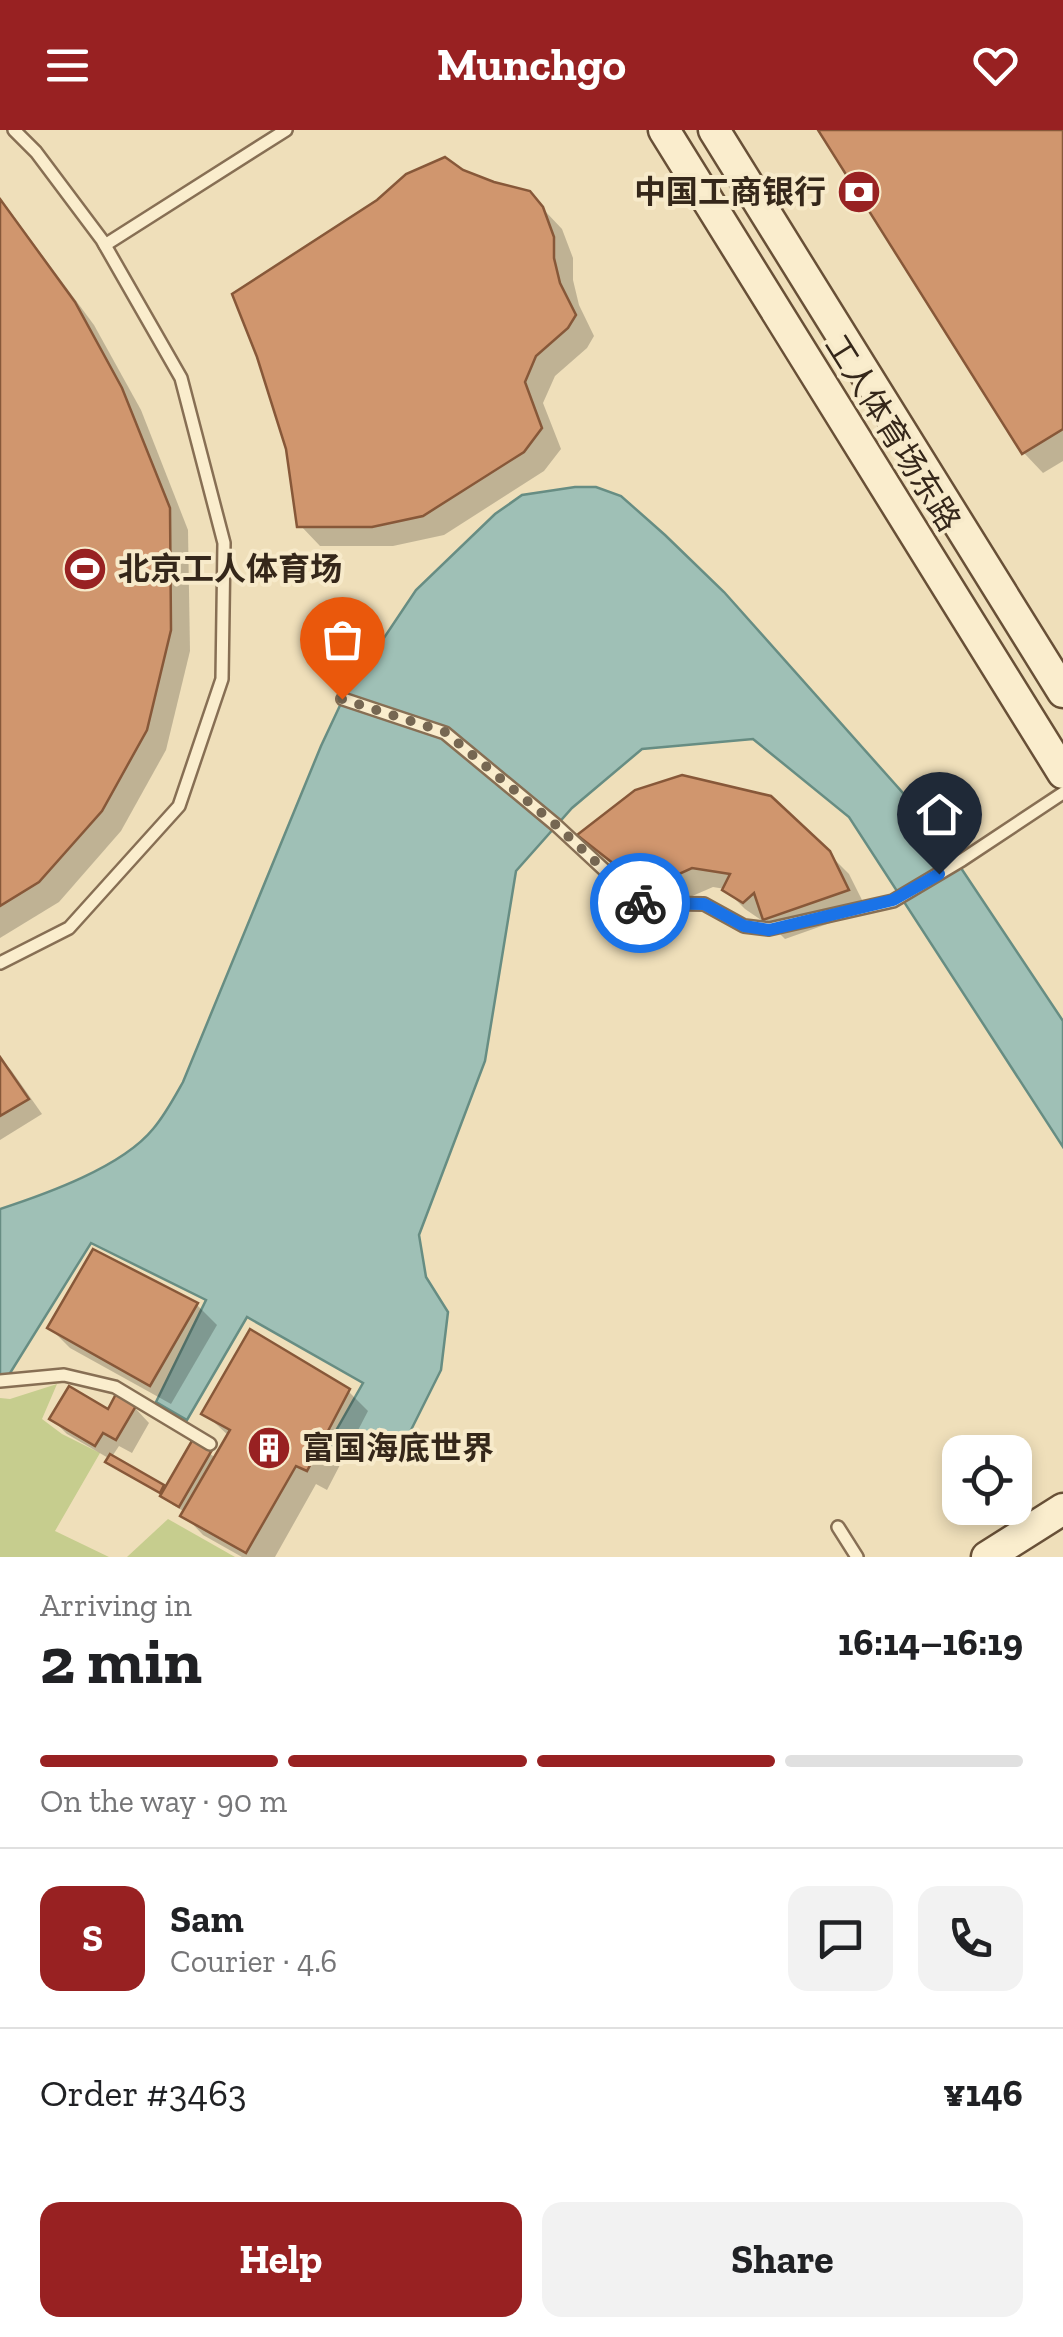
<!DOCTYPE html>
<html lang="en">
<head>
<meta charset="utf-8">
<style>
  body { margin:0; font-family:"Zilla Slab","Noto Sans SC",serif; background:#f2f2f2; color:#202124; height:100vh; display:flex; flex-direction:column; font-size:38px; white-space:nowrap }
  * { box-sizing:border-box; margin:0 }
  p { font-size:32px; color:#757577 }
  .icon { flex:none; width:55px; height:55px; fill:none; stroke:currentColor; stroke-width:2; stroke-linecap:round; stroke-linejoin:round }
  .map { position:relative; height:1427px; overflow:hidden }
  .sheet { display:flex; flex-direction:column; background:#fff; flex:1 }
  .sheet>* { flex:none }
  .fabs { position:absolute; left:942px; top:1305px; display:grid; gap:20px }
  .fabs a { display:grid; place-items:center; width:90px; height:90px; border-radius:20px; background:#fff; box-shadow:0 5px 15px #0003; font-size:50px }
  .pin { position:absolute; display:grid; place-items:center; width:85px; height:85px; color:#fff; margin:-102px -42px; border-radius:50% 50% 50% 0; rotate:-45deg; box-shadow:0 0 10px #0007 }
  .pin .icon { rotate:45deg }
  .courier { position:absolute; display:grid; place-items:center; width:100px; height:100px; margin:-50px; border:8px solid #1a73e8; border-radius:50%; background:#fff; color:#222; box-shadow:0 2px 12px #0007 }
  .head em { font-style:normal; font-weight:700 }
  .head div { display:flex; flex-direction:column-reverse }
  .head { display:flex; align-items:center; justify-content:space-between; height:170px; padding:0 40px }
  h1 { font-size:65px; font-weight:700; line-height:75px }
  .bar { display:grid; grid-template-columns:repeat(4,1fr); gap:15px 10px; align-content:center; height:120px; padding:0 40px }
  .bar i { height:12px; border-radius:8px; background:#e0e0e0 }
  .bar .current { background:#982122 }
  .bar p { grid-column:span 4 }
  .line { display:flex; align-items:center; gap:25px; padding:0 40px; border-top:2px solid #e0e0e0 }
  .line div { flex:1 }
  .round { display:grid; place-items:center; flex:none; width:105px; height:105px; border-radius:20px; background:#f2f2f2 }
  .primary-button { display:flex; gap:20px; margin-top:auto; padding:20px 40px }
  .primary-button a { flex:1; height:115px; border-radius:20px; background:#982122; color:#fff; font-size:40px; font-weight:700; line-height:115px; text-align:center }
  .primary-button a+a { background:#f2f2f2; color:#202124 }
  header { display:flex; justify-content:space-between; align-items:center; height:130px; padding:0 40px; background:#982122; color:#fff; font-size:45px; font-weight:700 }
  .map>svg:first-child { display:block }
  .green { fill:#c6cd8e }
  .water { fill:#9fc0b6; stroke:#678d83; stroke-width:2.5 }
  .shadow { fill:#0003 }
  .building { fill:#d0966e; stroke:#875839; stroke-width:2.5 }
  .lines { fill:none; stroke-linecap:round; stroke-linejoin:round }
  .lane-casing { stroke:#876f54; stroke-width:16 }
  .secondary-casing { stroke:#685037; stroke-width:35 }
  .lane { stroke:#faedcd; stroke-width:11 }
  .secondary { stroke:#faedcd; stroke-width:30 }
  .done { stroke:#766752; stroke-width:10; stroke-dasharray:0 18 }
  .route { stroke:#1a73e8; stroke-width:12 }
  .labels { text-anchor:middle; stroke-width:8; stroke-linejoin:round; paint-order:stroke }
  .poi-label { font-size:32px; font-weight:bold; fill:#35271a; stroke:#f7eaca; text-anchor:start }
  .street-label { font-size:32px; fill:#35271a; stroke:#f7eaca }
</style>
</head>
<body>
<header><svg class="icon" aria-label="menu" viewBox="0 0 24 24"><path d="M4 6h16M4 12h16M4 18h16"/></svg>Munchgo<svg class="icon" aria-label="heart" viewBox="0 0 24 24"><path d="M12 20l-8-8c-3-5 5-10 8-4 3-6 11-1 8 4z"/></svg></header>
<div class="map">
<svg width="1063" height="1427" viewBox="0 0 1063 1427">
  <rect width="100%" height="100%" fill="#efdfba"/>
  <g class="green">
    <path d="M 57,1254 L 42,1289 L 62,1304 L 100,1323 L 55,1401 L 109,1427 L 0,1427 L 0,1268 L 10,1269 Z"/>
    <path d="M 168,1389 L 235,1427 L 127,1427 Z"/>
  </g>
  <path class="water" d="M 575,357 L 596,357 L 621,366 L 665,405 L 724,462 L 935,699 L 1063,891 L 1063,1017 L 849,687 L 753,609 L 642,619 L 572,678 L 516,741 L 485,931 L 419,1105 L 426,1147 L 448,1182 L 441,1240 L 409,1304 L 320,1329 L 363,1253 L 247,1187 L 187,1290 L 156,1272 L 206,1170 L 91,1113 L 7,1248 L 0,1248 L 0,1079 C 46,1064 122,1037 153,999 C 165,985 174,968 183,952 L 321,616 L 343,569 L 416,460 L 495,384 L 522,365 Z"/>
  <g class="shadow">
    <path d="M 821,0 L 1063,0 L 1063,331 L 1043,343 L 1024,323 Z"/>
    <path d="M 462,42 L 528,63 L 562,99 L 573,128 L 573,150 L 579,175 L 594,206 L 587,218 L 555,246 L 543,273 L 561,319 L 544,341 L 444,405 L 393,416 L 320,416 L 300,395 Z"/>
    <path d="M 0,68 L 94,195 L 141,280 L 188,400 L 190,521 L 166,620 L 121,701 L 59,772 L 0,808 Z"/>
    <path d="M 581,705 L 828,723 L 849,744 L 867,780 L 785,809 L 766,790 L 764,792 L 745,779 L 725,759 L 713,757 L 667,777 L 600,725 Z"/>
    <path d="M 0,929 L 11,940 L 42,984 L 0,1010 Z"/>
    <path d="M 197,1175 L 217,1195 L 171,1274 L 70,1218 L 50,1198 Z"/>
    <path d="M 348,1261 L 368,1281 L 327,1360 L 316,1354 L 275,1427 L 242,1427 L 203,1405 L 184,1385 L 185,1382 L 173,1375 L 162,1364 L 112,1336 L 108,1332 L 110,1329 L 67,1304 L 52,1289 L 135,1278 L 149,1293 L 132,1323 L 119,1316 L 111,1328 L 166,1360 L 194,1313 L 216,1328 L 229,1306 L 204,1283 Z"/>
  </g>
  <g class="building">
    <path d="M 818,0 L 1063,0 L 1063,299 L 1022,324 Z"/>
    <path d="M 445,27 L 463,40 L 494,52 L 530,61 L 543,77 L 554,107 L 554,128 L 560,153 L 576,185 L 568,198 L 536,226 L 525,252 L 542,298 L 524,322 L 423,386 L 372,397 L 297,397 L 286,319 L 257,227 L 232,164 L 377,70 L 406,44 Z"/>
    <path d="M 0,69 L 75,172 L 122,258 L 170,378 L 171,500 L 147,600 L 102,681 L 39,752 L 0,776 Z"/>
    <path d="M 682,645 L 771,666 L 830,721 L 849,760 L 763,790 L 754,763 L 743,773 L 722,760 L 730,744 L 692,738 L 646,759 L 577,705 L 635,660 Z"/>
    <path d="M 0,927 L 29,969 L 0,986 Z"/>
    <path d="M 93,1119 L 198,1173 L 150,1256 L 47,1198 Z"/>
    <path d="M 250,1199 L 350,1259 L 307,1341 L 296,1336 L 246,1423 L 180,1386 L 230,1300 L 201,1284 Z"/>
    <path d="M 69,1256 L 108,1279 L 116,1264 L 136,1276 L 116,1310 L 103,1303 L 95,1316 L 49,1289 Z"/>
    <path d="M 193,1309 L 212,1320 L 179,1377 L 160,1366 Z"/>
    <path d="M 110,1324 L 164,1355 L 160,1363 L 105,1332 Z"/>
  </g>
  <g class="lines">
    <g class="lane-casing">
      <g id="lane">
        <path d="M 105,115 L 286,0"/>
        <path d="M 343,569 L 445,603 L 556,695 L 640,773 L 704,774 L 744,796 L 769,799 L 893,771 L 962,730 L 1063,663"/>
        <path d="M 0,833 L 69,798 L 179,676 L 222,549 L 224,413 L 181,248 L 102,110 L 36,22 L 14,0"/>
        <path d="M 0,1251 L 64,1245 L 115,1257 L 210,1314"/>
        <path d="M 838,1397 L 857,1427"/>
      </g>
    </g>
    <g class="secondary-casing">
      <g id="secondary">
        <path d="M 664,0 L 1063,643"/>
        <path d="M 714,0 L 1063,562"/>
        <path d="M 987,1427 L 1063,1379"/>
      </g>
    </g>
    <use href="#lane" class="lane"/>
    <use href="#secondary" class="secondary"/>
  </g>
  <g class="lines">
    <path class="done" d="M 342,569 L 445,602 L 556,695 L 640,773"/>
    <path class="route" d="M 640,773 L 704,774 L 744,796 L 769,800 L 893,770 L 939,744"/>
  </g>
  <defs>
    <g id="bank-disc" transform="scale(2.25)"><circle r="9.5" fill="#982122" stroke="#f7eaca"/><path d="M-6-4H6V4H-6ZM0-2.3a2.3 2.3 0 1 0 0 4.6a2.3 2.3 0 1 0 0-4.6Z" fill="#fff"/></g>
    <g id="stadium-disc" transform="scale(2.25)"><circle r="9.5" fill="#982122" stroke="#f7eaca"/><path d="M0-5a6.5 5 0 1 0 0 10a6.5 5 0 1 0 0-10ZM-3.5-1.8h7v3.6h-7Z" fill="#fff"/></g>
    <g id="building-disc" transform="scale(2.25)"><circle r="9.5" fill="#982122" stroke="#f7eaca"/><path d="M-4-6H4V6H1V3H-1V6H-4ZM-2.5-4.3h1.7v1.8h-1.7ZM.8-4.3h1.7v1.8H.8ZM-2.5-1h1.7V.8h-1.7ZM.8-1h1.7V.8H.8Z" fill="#fff"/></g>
  </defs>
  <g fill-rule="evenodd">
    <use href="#bank-disc" x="859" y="62"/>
    <use href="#stadium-disc" x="85" y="439"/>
    <use href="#building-disc" x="269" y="1318"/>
  </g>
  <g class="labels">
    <g class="poi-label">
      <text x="826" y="73" text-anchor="end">中国工商银行</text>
      <text x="118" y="450">北京工人体育场</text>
      <text x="302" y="1329">富国海底世界</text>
    </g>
    <g class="street-label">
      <text transform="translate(893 303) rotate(58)" y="11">工人体育场东路</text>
    </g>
  </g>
</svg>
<div class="fabs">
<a><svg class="icon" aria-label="locate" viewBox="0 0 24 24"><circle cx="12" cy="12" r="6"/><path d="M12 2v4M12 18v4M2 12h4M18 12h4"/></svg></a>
</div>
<div class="pin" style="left:342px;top:569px;background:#ea580c"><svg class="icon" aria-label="bag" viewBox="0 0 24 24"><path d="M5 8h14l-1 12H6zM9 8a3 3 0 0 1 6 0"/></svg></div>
<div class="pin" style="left:939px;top:744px;background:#1f2937"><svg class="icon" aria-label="home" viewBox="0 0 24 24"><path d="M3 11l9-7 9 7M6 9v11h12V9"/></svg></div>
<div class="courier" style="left:640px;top:773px"><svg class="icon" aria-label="bike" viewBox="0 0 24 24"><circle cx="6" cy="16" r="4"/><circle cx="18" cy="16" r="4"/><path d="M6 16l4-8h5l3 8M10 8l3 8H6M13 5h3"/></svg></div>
</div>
<section class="sheet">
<div class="head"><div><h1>2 min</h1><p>Arriving in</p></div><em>16:14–16:19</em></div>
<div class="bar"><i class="current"></i><i class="current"></i><i class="current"></i><i></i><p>On the way · 90 m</p></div>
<div class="line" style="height:180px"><b class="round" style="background:#982122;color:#fff">S</b><div><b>Sam</b><p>Courier · 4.6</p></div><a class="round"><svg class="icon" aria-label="chat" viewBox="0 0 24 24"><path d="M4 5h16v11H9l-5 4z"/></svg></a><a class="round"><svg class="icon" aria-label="phone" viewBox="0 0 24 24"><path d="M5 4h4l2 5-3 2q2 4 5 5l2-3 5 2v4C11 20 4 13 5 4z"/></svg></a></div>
<div class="line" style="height:130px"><div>Order #3463</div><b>¥146</b></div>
<div class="primary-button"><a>Help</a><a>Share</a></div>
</section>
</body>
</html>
